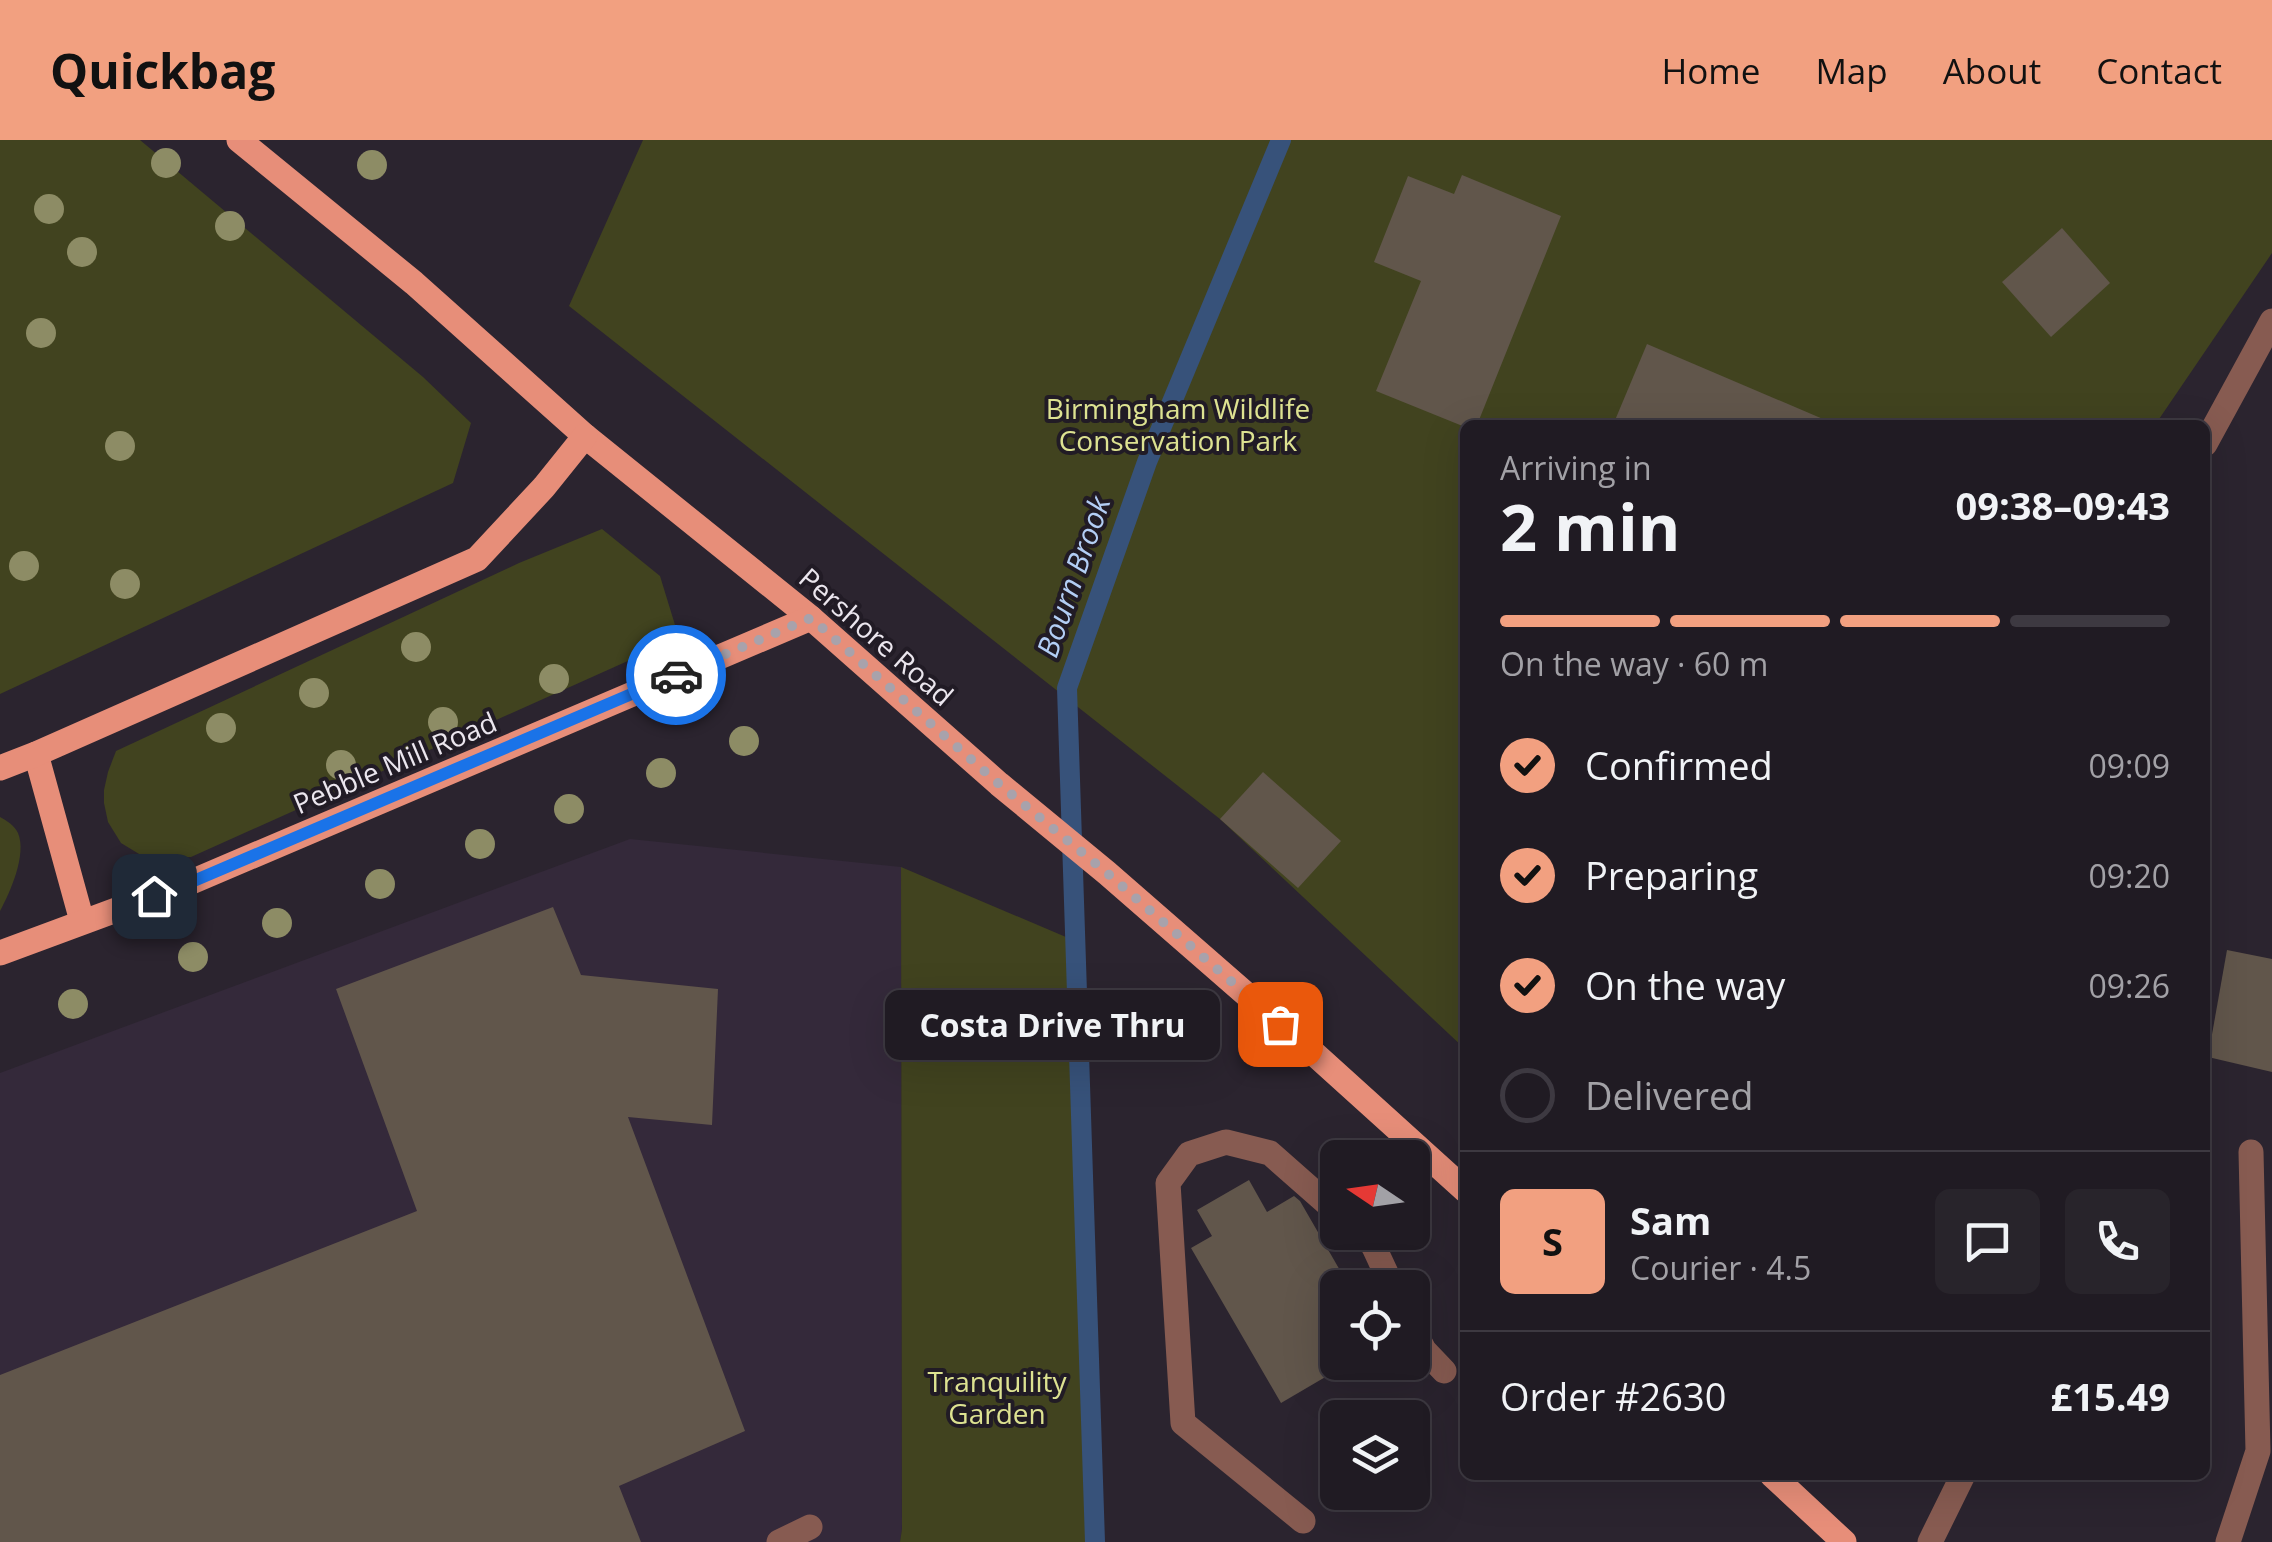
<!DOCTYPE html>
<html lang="en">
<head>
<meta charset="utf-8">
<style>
  body { margin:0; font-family:"Open Sans",sans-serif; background:#28242b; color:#f1f3f6; height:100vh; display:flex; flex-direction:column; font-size:38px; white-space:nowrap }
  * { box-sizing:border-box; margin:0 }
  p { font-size:32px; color:#a2a1a6 }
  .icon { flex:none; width:55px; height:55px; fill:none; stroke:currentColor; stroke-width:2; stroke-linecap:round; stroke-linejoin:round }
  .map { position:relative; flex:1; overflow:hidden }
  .drawer { position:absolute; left:1460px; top:280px; width:750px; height:1060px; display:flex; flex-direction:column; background:#201b23; border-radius:15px; box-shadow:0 10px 40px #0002,0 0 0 2px #3d3941 }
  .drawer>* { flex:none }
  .needle { width:65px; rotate:283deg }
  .controls { position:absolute; left:1320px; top:1000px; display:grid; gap:20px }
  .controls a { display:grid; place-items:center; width:110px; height:110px; border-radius:15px; background:#201b23; box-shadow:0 10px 40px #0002,0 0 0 2px #3d3941; font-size:50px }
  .pin { position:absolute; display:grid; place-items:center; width:85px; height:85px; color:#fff; margin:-42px; border-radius:20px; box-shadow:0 5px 15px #0006 }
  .courier { position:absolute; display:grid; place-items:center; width:100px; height:100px; margin:-50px; border:8px solid #1a73e8; border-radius:50%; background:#fff; color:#222; box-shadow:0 2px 12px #0007 }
  .bubble { position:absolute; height:70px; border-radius:15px; background:#201b23; box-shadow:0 10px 40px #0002,0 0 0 2px #3d3941; font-size:32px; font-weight:700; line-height:70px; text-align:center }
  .summary em { font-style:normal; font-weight:700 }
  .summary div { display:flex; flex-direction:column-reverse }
  .summary { display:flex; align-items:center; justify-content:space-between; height:170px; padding:0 40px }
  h1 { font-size:65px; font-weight:700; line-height:75px }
  .bar { display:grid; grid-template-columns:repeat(4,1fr); gap:15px 10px; align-content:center; height:120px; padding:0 40px }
  .bar i { height:12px; border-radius:8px; background:#3d3941 }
  .bar .on { background:#f2a080 }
  .bar p { grid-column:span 4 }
  .line { display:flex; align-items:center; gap:25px; padding:0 40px; border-top:2px solid #3d3941 }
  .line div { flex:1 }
  .round { display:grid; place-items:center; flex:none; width:105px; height:105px; border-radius:15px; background:#28242b }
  ol { padding:0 40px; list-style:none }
  li { display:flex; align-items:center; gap:30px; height:110px }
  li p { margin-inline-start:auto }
  li .icon { padding:10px; border-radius:50%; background:#f2a080; color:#111; stroke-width:4 }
  li:last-child { color:#a2a1a6 }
  li i { width:55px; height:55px; border:5px solid #3d3941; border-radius:50% }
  header { display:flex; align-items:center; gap:60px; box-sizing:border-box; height:140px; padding:0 50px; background:#f2a080; color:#111 }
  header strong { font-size:48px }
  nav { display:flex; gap:55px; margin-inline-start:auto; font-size:35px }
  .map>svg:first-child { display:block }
  .built { fill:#34293a }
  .green { fill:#41431f }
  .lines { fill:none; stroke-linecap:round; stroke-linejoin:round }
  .stream { stroke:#37527a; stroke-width:20 }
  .building { fill:#61564b }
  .minor { stroke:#875b51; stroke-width:25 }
  .major { stroke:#e78e79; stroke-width:25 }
  .tree { fill:#8d8c65 }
  .done { stroke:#a8a2ab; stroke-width:10; stroke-dasharray:0 18 }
  .route { stroke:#1a73e8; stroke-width:12 }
  .labels { text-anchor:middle; stroke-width:8; stroke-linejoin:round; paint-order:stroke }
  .park-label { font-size:28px; fill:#dde291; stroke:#211b25 }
  .street-label { font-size:28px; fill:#ebe6ee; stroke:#211b25 }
  .water-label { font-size:30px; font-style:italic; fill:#b3cef5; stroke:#211b25 }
</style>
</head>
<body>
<header>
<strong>Quickbag</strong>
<nav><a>Home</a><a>Map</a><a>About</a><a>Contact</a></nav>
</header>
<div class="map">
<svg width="2272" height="1402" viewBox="0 0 2272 1402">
  <rect width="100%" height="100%" fill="#2b242f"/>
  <path class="built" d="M 630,699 L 901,727 L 902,1389 L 900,1402 L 0,1402 L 0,933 Z"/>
  <g class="green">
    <path d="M 0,0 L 140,0 L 423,237 L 471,283 L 453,343 L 0,554 Z"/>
    <path d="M 643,0 L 2272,0 L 2272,113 L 2155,285 L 1465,285 L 1465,909 L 1220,679 L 569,166 Z"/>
    <path d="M 602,389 L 660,436 L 679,498 L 191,717 L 144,717 L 121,703 L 108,682 L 104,663 L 104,650 L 108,632 L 116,611 L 519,423 Z"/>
    <path d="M 0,677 C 7,681 14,685 18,693 C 27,715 10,752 0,771 Z"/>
    <path d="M 901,727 L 1080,803 L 1097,1402 L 900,1402 L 902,1389 Z"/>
  </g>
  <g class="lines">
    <path class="stream" d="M 1095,1402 L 1067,548 L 1147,322 L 1281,0"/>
  </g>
  <g class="building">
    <path d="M 1462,35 L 1561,76 L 1477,285 L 1465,285 L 1465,287 L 1376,251 L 1421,141 L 1374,122 L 1408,36 L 1454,54 Z"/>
    <path d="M 2062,88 L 2110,143 L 2051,197 L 2002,142 Z"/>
    <path d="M 1647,204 L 1837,285 L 1613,285 Z"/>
    <path d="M 1263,632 L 1341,701 L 1298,748 L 1220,679 Z"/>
    <path d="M 553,767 L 581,835 L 718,849 L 712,985 L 628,977 L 745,1291 L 619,1346 L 641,1402 L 0,1402 L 0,1235 L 417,1071 L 336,849 Z"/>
    <path d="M 2227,810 L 2272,819 L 2272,932 L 2208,917 Z"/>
    <path d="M 1249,1040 L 1267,1072 L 1294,1056 L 1300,1061 L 1345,1139 L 1366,1128 L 1375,1148 L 1338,1148 L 1338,1222 L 1351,1222 L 1281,1263 L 1191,1108 L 1212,1096 L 1197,1070 Z"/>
  </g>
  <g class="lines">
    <g class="minor">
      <path d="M 2205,304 L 2272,181"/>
      <path d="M 1359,1092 L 1373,1105 L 1393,1148"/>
      <path d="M 1412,1187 L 1424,1210 L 1444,1231"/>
      <path d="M 1303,1381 L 1183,1283 L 1168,1043 L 1189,1014 L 1226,1002 L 1270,1013 L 1338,1073"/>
      <path d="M 779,1402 L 810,1387"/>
      <path d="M 1930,1402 L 1963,1335"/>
      <path d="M 2228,1402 L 2258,1311 L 2251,1012"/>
    </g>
    <g class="major">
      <path d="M 239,0 L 414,143 L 585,296 L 811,478 L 999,644 L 1107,733 L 1309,909 L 1465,1050"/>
      <path d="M 36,614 L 82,781"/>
      <path d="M 0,628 L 36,614 L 477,419 L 544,347 L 585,296"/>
      <path d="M 0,813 L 189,743 L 811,478"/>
      <path d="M 1772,1335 L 1844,1402"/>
    </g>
  </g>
  <g class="tree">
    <circle cx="166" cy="23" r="15"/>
    <circle cx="372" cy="25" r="15"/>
    <circle cx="49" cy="69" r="15"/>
    <circle cx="230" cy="86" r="15"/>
    <circle cx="82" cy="112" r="15"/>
    <circle cx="41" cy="193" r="15"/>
    <circle cx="120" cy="306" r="15"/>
    <circle cx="24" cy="426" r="15"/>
    <circle cx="125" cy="444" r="15"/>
    <circle cx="416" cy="507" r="15"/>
    <circle cx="554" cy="539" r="15"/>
    <circle cx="314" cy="553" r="15"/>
    <circle cx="443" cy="582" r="15"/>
    <circle cx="221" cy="588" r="15"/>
    <circle cx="744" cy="601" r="15"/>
    <circle cx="341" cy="625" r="15"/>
    <circle cx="661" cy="633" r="15"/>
    <circle cx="569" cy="669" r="15"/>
    <circle cx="480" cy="704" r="15"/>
    <circle cx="380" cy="744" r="15"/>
    <circle cx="277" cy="783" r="15"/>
    <circle cx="193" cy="817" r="15"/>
    <circle cx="73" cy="864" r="15"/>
  </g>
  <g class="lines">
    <path class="done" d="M 676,535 L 811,478 L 999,644 L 1107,733 L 1280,884"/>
    <path class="route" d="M 154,756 L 189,743 L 676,535"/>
  </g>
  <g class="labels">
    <g class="park-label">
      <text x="1178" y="279">Birmingham Wildlife<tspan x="1178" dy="32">Conservation Park</tspan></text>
      <text x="997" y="1252">Tranquility<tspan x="997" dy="32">Garden</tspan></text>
    </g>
    <g class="street-label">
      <text transform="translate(876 497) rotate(41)" y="10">Pershore Road</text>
      <text transform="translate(395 623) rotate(-23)" y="10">Pebble Mill Road</text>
    </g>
    <g class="water-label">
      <text transform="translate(1074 437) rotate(-71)" y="10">Bourn Brook</text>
    </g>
  </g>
</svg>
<div class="controls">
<a><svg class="needle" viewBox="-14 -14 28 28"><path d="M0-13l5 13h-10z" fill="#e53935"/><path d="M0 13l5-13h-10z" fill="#a2a1a6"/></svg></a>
<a><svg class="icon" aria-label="locate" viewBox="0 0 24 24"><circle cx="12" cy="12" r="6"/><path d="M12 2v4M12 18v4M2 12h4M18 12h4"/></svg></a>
<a><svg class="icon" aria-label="layers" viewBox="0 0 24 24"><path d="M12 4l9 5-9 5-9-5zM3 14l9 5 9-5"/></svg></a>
</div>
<div class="pin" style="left:1280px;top:884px;background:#ea580c"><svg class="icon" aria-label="bag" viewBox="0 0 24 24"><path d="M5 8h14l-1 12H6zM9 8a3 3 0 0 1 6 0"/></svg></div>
<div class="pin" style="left:154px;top:756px;background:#1f2937"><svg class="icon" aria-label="home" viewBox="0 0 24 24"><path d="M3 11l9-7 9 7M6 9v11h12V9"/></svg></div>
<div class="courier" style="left:676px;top:535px"><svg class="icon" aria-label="car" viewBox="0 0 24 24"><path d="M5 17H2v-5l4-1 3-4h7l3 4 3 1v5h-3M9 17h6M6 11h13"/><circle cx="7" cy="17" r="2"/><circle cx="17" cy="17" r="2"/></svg></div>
<div class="bubble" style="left:885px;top:850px;width:335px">Costa Drive Thru</div>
<section class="drawer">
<div class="summary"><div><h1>2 min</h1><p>Arriving in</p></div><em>09:38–09:43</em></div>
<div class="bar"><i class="on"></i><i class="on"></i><i class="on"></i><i></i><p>On the way · 60 m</p></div>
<ol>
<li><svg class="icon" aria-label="check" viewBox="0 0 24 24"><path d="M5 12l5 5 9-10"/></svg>Confirmed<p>09:09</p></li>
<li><svg class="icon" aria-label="check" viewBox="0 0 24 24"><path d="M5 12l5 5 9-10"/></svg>Preparing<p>09:20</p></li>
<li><svg class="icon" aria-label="check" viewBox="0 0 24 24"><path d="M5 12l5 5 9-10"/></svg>On the way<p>09:26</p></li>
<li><i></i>Delivered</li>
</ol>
<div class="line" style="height:180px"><b class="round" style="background:#f2a080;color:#111">S</b><div><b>Sam</b><p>Courier · 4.5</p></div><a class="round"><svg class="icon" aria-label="chat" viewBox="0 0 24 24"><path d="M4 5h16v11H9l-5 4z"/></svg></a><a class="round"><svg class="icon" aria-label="phone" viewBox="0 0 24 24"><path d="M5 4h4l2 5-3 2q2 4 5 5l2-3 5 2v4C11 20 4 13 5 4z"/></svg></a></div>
<div class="line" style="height:130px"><div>Order #2630</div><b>£15.49</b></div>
</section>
</div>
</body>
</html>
